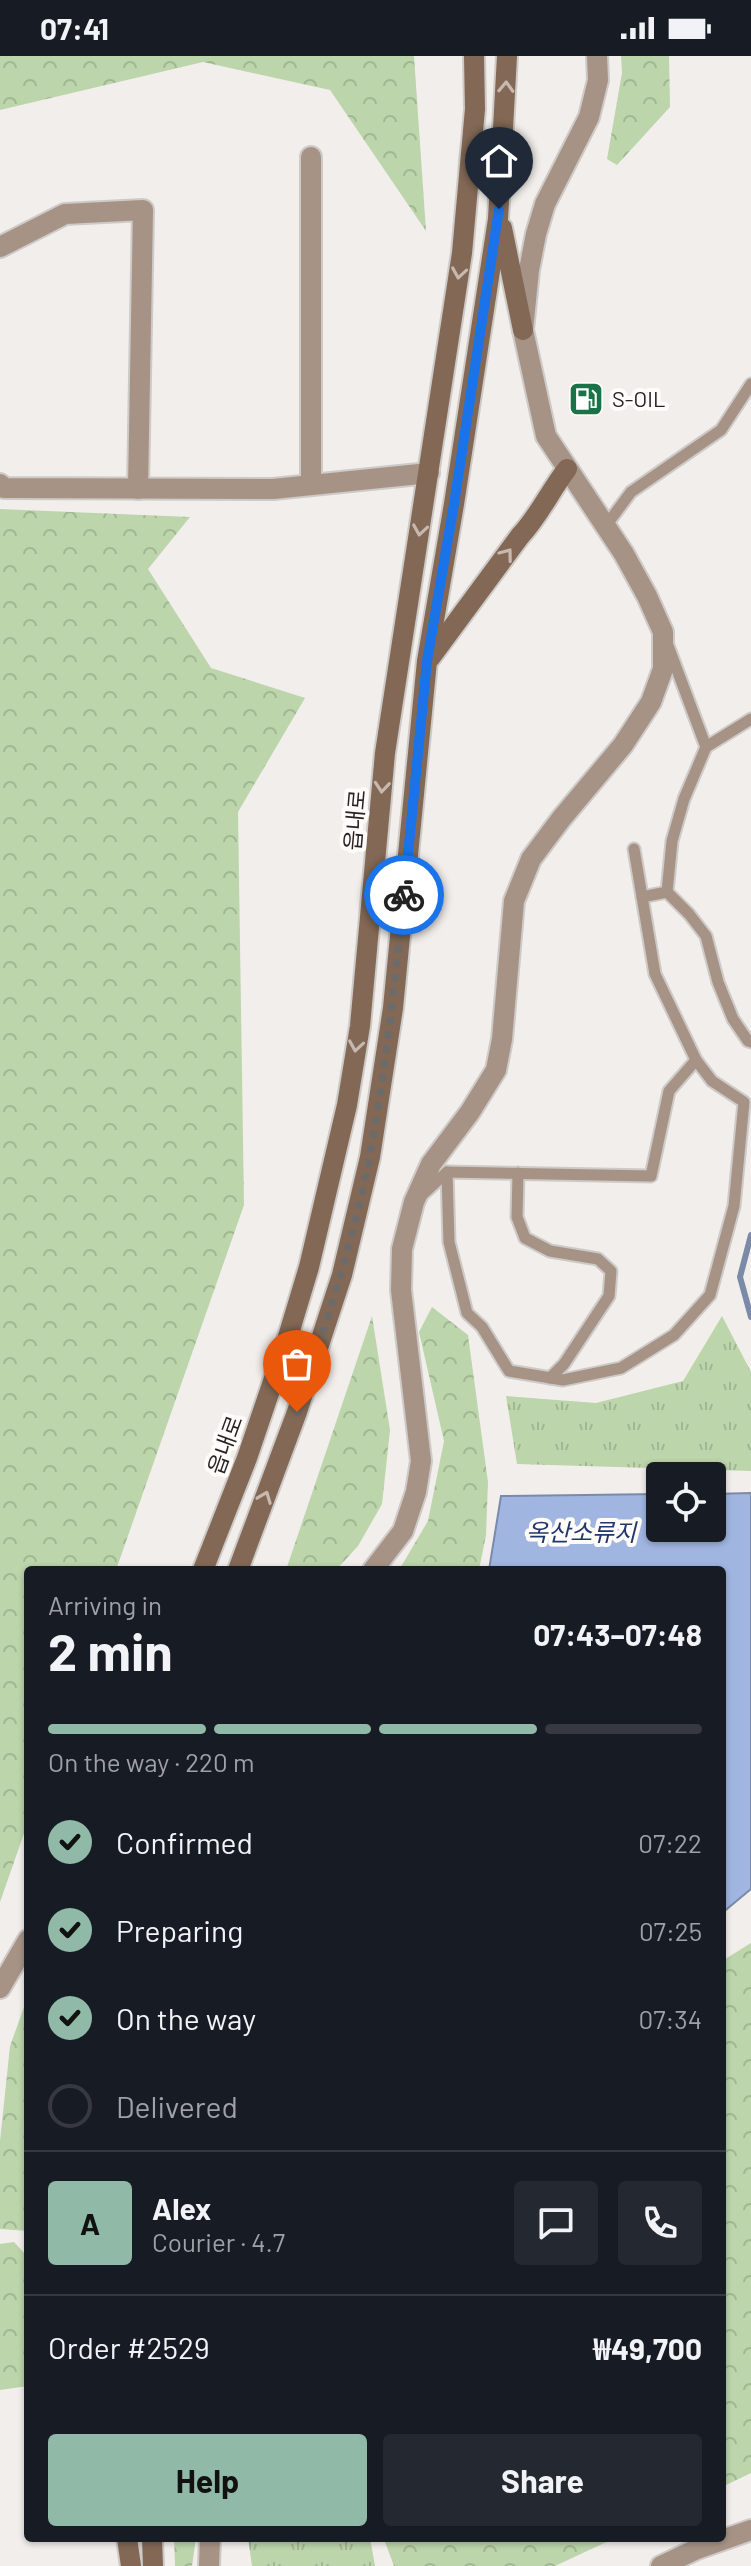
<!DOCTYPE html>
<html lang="en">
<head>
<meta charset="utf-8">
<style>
  body { margin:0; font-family:Barlow,"Noto Sans KR",sans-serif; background:#242831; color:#f1f3f6; height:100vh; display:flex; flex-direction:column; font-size:30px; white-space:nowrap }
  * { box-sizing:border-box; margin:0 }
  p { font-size:26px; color:#9ea1a6 }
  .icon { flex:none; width:44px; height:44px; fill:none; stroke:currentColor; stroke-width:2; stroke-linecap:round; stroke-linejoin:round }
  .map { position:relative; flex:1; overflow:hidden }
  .panel { position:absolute; left:24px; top:1510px; width:702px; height:976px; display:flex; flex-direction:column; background:#171b24; border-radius:8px; box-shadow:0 2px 6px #0004 }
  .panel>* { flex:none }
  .buttons { position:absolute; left:646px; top:1406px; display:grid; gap:16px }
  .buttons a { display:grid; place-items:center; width:80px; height:80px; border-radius:8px; background:#171b24; box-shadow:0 2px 6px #0004; font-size:40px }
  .pin { position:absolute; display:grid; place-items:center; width:68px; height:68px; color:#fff; margin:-82px -34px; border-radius:50% 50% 50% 0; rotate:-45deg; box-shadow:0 0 8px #0007 }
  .pin .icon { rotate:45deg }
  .courier { position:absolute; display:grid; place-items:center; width:80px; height:80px; margin:-40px; border:6px solid #1a73e8; border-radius:50%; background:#fff; color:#222; box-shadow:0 2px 10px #0007 }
  .head em { font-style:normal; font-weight:700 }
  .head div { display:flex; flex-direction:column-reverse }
  .head { display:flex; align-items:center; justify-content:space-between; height:136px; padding:0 24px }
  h1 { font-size:52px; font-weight:700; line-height:60px }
  .bar { display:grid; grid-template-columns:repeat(4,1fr); gap:12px 8px; align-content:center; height:96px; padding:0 24px }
  .bar i { height:10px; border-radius:6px; background:#363941 }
  .bar .active { background:#90b9a7 }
  .bar p { grid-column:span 4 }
  .line { display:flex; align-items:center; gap:20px; padding:0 24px; border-top:2px solid #363941 }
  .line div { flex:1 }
  .round { display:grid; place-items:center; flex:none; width:84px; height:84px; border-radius:8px; background:#242831 }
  ol { padding:0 24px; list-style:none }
  li { display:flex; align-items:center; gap:24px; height:88px }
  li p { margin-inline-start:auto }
  li .icon { padding:8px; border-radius:50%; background:#90b9a7; color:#111; stroke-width:4 }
  li:last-child { color:#9ea1a6 }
  li i { width:44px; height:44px; border:4px solid #363941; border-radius:50% }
  .action { display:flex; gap:16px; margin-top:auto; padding:16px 24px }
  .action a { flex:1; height:92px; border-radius:8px; background:#90b9a7; color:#111; font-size:32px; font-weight:700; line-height:92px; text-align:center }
  .action a+a { background:#242831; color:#f1f3f6 }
  .status { display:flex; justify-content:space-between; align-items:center; height:56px; padding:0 40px; background:#171b24; direction:ltr }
  .status svg { height:22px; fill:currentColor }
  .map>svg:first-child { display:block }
  .grass { fill:url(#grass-tufts) }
  .forest { fill:url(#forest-crowns) }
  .water { fill:#a0b6e1; stroke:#7b8aa8; stroke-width:2 }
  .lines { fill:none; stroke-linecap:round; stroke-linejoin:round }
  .stream { stroke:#7b8aa8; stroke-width:6 }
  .lane-casing { stroke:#cdcac7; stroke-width:15 }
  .street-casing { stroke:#cdcac7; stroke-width:24 }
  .secondary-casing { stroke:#cdcac7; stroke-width:24 }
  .lane { stroke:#a79386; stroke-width:11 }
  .street { stroke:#a79386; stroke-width:20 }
  .secondary { stroke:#836855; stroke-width:20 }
  .oneway { stroke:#c7b9af }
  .done { stroke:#6d6b69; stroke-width:8; stroke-dasharray:0 14.4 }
  .route { stroke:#1a73e8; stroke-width:10 }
  .labels { text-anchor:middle; stroke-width:8; stroke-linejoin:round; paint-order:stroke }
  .poi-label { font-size:22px; fill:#252423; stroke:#fffcf9; text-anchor:start }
  .street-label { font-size:22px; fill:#252423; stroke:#fffcf9 }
  .water-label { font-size:24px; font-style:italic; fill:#1f376b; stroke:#fffcf9 }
</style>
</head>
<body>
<div class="status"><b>07:41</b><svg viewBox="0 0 49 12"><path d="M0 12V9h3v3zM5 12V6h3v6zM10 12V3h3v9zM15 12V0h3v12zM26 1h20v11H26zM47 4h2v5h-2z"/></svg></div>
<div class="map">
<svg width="751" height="2510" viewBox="0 0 751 2510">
  <defs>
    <pattern id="grass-tufts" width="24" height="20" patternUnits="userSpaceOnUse" patternTransform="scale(2)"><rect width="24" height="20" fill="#bcd5ab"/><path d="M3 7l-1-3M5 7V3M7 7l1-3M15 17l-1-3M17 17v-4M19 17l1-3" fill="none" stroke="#a1b793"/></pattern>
    <pattern id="forest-crowns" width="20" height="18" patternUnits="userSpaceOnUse" patternTransform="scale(2)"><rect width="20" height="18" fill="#bcd5ab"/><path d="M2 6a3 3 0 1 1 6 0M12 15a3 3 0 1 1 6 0" fill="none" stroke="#a1b793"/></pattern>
  </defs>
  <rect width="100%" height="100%" fill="#f2eeeb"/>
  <g class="grass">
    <path d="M 722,1260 L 751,1316 L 751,1415 L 517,1408 L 506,1340 L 596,1347 L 683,1325 Z"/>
    <path d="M 248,2482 L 370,2482 L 375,2510 L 252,2510 Z"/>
  </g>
  <g class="forest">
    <path d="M 0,0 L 414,0 L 426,175 L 330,34 L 203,6 L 0,54 Z"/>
    <path d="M 621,0 L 669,0 L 670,51 L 617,109 L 607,103 L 622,17 Z"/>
    <path d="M 0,453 L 190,461 L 148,513 L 211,612 L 305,642 L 238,756 L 244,1149 L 116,1514 L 28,1514 L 28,1766 L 0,1846 Z"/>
    <path d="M 432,1251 L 468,1279 L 488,1426 L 486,1479 L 479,1514 L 399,1514 L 428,1465 L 444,1385 L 419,1276 Z"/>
    <path d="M 372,1260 L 390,1374 L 382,1448 L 358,1490 L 336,1514 L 286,1514 Z"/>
    <path d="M 751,1887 L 751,2417 L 722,2431 L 722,1905 Z"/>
    <path d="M 28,1940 L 28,2175 L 0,2173 L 0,2085 L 10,1990 Z"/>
    <path d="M 14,2186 L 28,2201 L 28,2330 L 0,2334 L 0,2188 Z"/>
    <path d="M 174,2482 L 196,2482 L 192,2510 L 175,2510 Z"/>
    <path d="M 386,2482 L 615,2482 L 555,2510 L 394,2510 L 385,2486 Z"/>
  </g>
  <path class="water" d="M 751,1437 L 751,1833 L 722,1857 L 722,1514 L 489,1514 L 501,1440 L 660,1438 L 660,1472 L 712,1472 L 712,1438 Z"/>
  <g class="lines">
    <path class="stream" d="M 751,1179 L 740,1221 L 751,1261"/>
    <g class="lane-casing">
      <g id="lane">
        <path d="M 605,471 L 631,436 L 721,374 L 751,328"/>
        <path d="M 667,587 L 706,691"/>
        <path d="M 667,836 L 672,785 L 684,743 L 706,691 L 751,663"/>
        <path d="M 667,836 L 689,858 L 706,880 L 718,926 L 733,963 L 748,985 L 751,986"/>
        <path d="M 642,841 L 667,836"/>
        <path d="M 447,1116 L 449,1186 L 467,1257 L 482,1271 L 509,1315 L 563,1324 L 621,1312 L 674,1279 L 710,1239 L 734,1150 L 744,1046 L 712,1025 L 696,1004 L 655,918 L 634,793"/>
        <path d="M 518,1117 L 517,1161 L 525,1182 L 550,1195 L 598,1203 L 611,1215 L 609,1240 L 564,1308 L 550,1322"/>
        <path d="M 421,1140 L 447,1116 L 651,1120 L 669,1035 L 696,1004"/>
      </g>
    </g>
    <g class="street-casing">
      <g id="street">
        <path d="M 311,101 L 311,429"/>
        <path d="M 0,191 L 65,158 L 143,154 L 138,433"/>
        <path d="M 0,428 L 4,432 L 273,433 L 429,417"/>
        <path d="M 373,1514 L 403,1475 L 416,1436 L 421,1405 L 401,1234 L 402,1193 L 414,1146 L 431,1108 L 470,1056 L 496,1014 L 502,983 L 514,845 L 531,803 L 561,763 L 623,689 L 651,646 L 663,613 L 663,576 L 647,540 L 624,498 L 546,380 L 523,274 L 529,214 L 536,178 L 545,148 L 589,61 L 598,24 L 597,0"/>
        <path d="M 0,1932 L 28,1884"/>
        <path d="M 209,2510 L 210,2482"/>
        <path d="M 661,2510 L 697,2493 L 751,2474"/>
      </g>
    </g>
    <g class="secondary-casing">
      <g id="secondary">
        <path d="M 502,172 L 523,274"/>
        <path d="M 430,602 L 520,480 C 539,460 550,435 567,413"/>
        <path d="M 203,1514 L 247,1402 L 287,1284 L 309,1211 L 347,1049 L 360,970 L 385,697 L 462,197 L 475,53 L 474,0"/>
        <path d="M 238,1514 L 297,1356 L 342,1219 L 370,1101 L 393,952 L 427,605 L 454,448 L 498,163 L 507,0"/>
        <path d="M 127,2482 L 131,2510"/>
        <path d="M 152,2482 L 153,2510"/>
      </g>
    </g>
    <use href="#lane" class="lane"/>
    <use href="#street" class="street"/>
    <use href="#secondary" class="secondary"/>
  </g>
  <defs><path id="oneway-chevron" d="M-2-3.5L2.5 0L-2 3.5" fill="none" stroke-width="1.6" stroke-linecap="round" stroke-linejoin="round" transform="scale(2)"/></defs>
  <g class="oneway">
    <use href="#oneway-chevron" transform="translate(506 31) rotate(-88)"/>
    <use href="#oneway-chevron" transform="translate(459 217) rotate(99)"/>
    <use href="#oneway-chevron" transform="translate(420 474) rotate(99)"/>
    <use href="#oneway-chevron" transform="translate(507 498) rotate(-53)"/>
    <use href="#oneway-chevron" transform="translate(382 731) rotate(95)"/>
    <use href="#oneway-chevron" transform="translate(356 990) rotate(99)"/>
    <use href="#oneway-chevron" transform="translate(265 1441) rotate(-69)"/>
  </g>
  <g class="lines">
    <path class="done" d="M 297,1356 C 325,1271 354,1186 370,1098 C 386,1012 395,926 404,839"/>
    <path class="route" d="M 404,839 L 427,605 L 454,448 L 499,153"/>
  </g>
  <defs>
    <g id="fuel-square" transform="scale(1.8)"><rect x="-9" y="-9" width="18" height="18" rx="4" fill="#1a7246" stroke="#fffcf9"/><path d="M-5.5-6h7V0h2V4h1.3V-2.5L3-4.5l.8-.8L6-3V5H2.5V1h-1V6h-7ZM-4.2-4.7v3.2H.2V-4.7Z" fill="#fff"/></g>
  </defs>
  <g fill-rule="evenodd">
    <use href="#fuel-square" x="586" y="343"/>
  </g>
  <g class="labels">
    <g class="poi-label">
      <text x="612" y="351">S-OIL</text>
    </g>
    <g class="street-label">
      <text transform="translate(355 764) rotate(-85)" y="8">읍내로</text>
      <text transform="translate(225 1389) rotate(-70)" y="8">읍내로</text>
    </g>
    <g class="water-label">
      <text x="581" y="1485">옥산소류지</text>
    </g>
  </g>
</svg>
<div class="buttons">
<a><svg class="icon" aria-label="locate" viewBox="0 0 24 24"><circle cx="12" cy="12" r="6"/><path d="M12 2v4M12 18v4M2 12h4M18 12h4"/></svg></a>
</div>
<div class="pin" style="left:297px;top:1356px;background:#ea580c"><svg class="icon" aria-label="bag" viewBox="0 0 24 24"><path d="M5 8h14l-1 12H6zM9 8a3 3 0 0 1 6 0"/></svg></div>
<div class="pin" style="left:499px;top:153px;background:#1f2937"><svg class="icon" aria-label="home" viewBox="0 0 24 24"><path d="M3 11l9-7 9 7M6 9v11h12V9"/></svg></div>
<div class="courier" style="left:404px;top:839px"><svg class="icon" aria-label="bike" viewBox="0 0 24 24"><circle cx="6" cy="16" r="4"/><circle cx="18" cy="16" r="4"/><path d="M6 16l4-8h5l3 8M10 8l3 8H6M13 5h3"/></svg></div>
<section class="panel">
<div class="head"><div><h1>2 min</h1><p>Arriving in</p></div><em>07:43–07:48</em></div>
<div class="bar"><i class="active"></i><i class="active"></i><i class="active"></i><i></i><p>On the way · 220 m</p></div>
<ol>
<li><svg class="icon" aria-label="check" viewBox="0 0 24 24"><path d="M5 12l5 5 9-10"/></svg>Confirmed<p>07:22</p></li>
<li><svg class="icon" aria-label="check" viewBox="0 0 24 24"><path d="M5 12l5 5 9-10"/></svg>Preparing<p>07:25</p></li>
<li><svg class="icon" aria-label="check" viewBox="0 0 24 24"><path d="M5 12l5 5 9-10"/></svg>On the way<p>07:34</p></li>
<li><i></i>Delivered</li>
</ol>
<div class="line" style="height:144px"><b class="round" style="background:#90b9a7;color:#111">A</b><div><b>Alex</b><p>Courier · 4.7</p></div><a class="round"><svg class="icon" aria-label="chat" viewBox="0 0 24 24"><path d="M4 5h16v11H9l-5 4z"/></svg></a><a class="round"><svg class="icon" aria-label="phone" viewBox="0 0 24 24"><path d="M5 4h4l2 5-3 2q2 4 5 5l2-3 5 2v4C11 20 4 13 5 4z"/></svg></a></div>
<div class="line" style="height:104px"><div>Order #2529</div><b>₩49,700</b></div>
<div class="action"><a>Help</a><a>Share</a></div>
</section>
</div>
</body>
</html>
